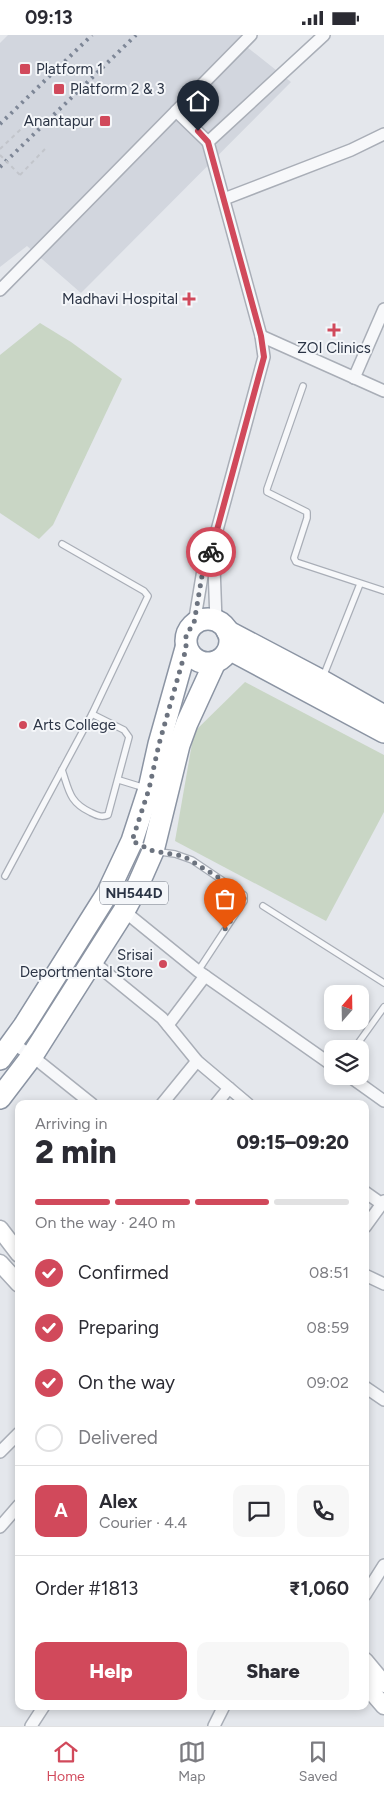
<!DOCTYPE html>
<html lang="en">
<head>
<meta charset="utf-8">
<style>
  body { margin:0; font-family:Figtree,sans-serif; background:#f7f7f7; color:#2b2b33; height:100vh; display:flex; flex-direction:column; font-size:19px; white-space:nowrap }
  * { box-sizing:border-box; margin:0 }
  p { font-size:16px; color:#7c7c81 }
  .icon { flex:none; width:28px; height:28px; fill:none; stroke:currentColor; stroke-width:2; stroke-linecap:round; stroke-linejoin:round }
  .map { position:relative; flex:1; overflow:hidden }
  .details { position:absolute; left:15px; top:1065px; width:354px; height:610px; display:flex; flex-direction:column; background:#fff; border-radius:10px; box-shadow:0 2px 8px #0003 }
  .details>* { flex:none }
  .needle { width:32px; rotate:20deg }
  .fabs { position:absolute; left:324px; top:950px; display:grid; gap:10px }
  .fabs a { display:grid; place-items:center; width:45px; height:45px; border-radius:10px; background:#fff; box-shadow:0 2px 8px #0003; font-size:25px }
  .pin { position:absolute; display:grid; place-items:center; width:42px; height:42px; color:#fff; margin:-51px -21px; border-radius:50% 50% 50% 0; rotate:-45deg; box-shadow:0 0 5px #0007 }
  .pin .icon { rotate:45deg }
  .courier { position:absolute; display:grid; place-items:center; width:50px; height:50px; margin:-25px; border:4px solid #d1495b; border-radius:50%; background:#fff; color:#222; box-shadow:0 1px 6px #0007 }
  .head em { font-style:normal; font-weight:800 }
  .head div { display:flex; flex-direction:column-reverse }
  .head { display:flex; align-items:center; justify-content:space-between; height:85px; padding:0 20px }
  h1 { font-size:32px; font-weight:800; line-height:38px }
  .bar { display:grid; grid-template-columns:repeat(4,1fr); gap:8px 5px; align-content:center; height:60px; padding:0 20px }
  .bar i { height:6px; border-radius:4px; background:#e1e1e2 }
  .bar .active { background:#d1495b }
  .bar p { grid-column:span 4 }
  .line { display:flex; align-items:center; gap:12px; padding:0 20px; border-top:1px solid #e1e1e2 }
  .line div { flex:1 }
  .round { display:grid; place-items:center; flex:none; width:52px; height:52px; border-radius:10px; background:#f7f7f7 }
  ol { padding:0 20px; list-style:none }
  li { display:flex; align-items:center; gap:15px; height:55px }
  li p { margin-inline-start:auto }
  li .icon { padding:5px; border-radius:50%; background:#d1495b; color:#fff; stroke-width:4 }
  li:last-child { color:#7c7c81 }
  li i { width:28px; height:28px; border:2px solid #e1e1e2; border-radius:50% }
  .cta { display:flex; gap:10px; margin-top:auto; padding:10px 20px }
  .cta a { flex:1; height:58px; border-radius:10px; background:#d1495b; color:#fff; font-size:20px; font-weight:800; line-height:58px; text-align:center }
  .cta a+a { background:#f7f7f7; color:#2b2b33 }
  .status { display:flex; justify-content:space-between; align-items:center; height:35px; padding:0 25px; background:#fff; direction:ltr }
  .status svg { height:14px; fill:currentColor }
  .menu { display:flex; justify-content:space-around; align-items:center; height:70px; border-top:1px solid #e1e1e2; background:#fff; font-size:14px; color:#7c7c81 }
  .menu a { display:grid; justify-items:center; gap:2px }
  .menu .active { color:#d1495b }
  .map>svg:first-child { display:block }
  .built { fill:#d2d6de }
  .green { fill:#c9d6c5 }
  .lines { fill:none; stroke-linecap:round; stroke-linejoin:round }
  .lane-casing { stroke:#a9aeb7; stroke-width:8 }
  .street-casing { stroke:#a9aeb7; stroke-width:14 }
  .secondary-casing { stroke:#a9aeb7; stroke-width:19 }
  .highway-casing { stroke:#8b94a3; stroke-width:24 }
  .path { stroke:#c2c5cb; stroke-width:2; stroke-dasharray:4 4; stroke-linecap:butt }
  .lane { stroke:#f7f8fa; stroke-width:5.5 }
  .street { stroke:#f7f8fa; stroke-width:11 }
  .secondary { stroke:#fff; stroke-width:16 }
  .highway { stroke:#fff; stroke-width:21 }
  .rail { stroke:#7d8696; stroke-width:4; stroke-dasharray:2.5 5; stroke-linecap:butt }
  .path-bridge { stroke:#c2c5cb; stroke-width:2; stroke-dasharray:4 4; stroke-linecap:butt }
  .done { stroke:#6c737f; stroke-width:5; stroke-dasharray:0 9 }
  .route { stroke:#d1495b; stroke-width:6 }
  .poi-dot { fill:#d1495b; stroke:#f4f6f9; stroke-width:2 }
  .labels { text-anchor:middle; stroke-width:4; stroke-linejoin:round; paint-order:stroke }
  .shield { fill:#f4f6f9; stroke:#676e7b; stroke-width:1 }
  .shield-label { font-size:14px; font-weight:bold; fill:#2b3445 }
  .poi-label { font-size:15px; fill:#2b3445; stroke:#f4f6f9; text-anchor:start }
</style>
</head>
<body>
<div class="status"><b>09:13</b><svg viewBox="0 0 49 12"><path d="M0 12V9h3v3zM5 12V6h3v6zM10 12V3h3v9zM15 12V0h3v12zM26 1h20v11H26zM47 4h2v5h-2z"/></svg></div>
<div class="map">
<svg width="384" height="1691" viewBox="0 0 384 1691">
  <rect width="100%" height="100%" fill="#e4e7ec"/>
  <path class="built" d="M 8,0 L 256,0 L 247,12 L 291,47 L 81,258 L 27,211 L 0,232 L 0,8 Z"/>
  <g class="green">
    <path d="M 40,288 L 71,307 L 122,344 L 53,490 L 39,504 L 0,478 L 0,320 Z"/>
    <path d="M 245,647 L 384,720 L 384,777 L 326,886 L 175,806 L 194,697 Z"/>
  </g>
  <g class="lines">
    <g class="lane-casing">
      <g id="lane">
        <path d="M 303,351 L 267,454 L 267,457 L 307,477 L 307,483 L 294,523 L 296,527 L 384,556"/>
        <path d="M 323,642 L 360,549"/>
        <path d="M 62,735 C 69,755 69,767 90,777 C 96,780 101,783 108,780 L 129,702 L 124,695 L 92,679"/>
        <path d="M 119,745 L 145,753"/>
        <path d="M 136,808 L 153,816 L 175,819 L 192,825 L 244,860 L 244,866 L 198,936"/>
        <path d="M 5,841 L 92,679 L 148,561 L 144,556 L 62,509"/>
        <path d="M 263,871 L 384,948"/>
        <path d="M 354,1014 L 384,972"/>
      </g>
    </g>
    <g class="street-casing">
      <g id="street">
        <path d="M 176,76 L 208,107"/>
        <path d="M 224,164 L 351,115 L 384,99"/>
        <path d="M 0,255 L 251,0"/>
        <path d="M 261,301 L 384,356"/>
        <path d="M 354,343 L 384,274"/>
        <path d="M 210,521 L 214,531 L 216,586"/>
        <path d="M 194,589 L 204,529 L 210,521 L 264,322 L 261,301 L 208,107 L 324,0"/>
        <path d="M 124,876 L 198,936 L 332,1030"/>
        <path d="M 92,926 L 162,983 L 197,1026 L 248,1069"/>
        <path d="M 168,990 L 205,941"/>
        <path d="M 11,1007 L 32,1021 L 92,1069"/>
        <path d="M 349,1041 L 384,1066"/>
        <path d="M 162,1069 L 197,1026"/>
        <path d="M 216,1069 L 229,1053"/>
        <path d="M 365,1157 L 382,1169"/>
        <path d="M 365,1192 L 384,1166"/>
        <path d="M 365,1240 L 384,1249"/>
        <path d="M 365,1352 L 384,1365"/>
        <path d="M 0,1417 L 19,1398"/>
        <path d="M 0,1492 L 19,1470"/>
        <path d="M 365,1560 L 384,1530"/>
        <path d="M 31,1691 L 44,1671"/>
        <path d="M 214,1691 L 224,1671"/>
      </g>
    </g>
    <g class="secondary-casing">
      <g id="secondary">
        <path d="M 0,1194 L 19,1219"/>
        <path d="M 0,1228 L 19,1249"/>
        <path d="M 365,1626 L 384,1649"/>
        <path d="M 365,1649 L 384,1671"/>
      </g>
    </g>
    <g class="highway-casing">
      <g id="highway">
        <circle cx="208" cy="606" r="22"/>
        <path d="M 227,596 L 322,646 L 384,681"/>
        <path d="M 229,614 L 384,697"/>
        <path d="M 0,1024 L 24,991 L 107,859 L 132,806 L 149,754 L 159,709 L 186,613"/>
        <path d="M 0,1063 L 32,1021 L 124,876 L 138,850 L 153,816 L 179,710 L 187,688 L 215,627"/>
      </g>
    </g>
    <g class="path">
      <path d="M 0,114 L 22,93"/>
      <path d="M 20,140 L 45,114"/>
    </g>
    <use href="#lane" class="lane"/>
    <use href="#street" class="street"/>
    <use href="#secondary" class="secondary"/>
    <use href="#highway" class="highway"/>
    <g class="rail">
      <path d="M 0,89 L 92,0"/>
      <path d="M 0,132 L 136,0"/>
    </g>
    <path class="path-bridge" d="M 0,120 L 20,140"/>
  </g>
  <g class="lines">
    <path class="done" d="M 211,517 L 204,529 L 194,588 L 186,600 L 186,614 L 159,709 L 149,754 L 132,806 L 153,816 L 183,821 L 243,857 L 244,860 L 244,866 L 225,894"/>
    <path class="route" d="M 198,96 L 208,107 L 261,301 L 264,322 L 211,517"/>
  </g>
  <g class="poi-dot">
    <rect x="19" y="28" width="12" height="12" rx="2.5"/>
    <rect x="53" y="48" width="12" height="12" rx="2.5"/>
    <rect x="99" y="80" width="12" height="12" rx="2.5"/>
    <path d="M186.5 256.5h5v5h5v5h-5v5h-5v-5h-5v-5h5z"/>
    <path d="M331.5 287.5h5v5h5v5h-5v5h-5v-5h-5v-5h5z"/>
    <circle cx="23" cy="690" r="5"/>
    <circle cx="163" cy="929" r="5"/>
  </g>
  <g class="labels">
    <rect class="shield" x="100" y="846.5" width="68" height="23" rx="4"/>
    <g class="shield-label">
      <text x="134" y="863">NH544D</text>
    </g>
    <g class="poi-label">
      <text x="36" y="39">Platform 1</text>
      <text x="70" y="59">Platform 2 &amp; 3</text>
      <text x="94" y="91" text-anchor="end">Anantapur</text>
      <text x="178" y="269" text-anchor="end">Madhavi Hospital</text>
      <text x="334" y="318" text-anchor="middle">ZOI Clinics</text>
      <text x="33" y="695">Arts College</text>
      <text x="153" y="925" text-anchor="end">Srisai<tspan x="153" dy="17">Deportmental Store</tspan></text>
    </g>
  </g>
</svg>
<div class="fabs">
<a><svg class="needle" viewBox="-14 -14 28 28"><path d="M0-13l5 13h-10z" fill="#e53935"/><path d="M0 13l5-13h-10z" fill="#7c7c81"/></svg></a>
<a><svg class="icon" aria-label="layers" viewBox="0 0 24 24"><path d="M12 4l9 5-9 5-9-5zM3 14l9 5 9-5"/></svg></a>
</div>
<div class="pin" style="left:225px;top:894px;background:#ea580c"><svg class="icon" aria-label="bag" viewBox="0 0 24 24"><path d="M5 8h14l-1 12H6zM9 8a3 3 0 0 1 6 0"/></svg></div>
<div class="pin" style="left:198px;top:96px;background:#1f2937"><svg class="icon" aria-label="home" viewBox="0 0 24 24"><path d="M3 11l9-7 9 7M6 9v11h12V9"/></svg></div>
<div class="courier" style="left:211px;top:517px"><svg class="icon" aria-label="bike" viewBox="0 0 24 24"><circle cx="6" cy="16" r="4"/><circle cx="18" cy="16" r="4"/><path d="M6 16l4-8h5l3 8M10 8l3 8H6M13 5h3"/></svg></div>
<section class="details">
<div class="head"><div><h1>2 min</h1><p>Arriving in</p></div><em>09:15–09:20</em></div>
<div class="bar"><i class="active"></i><i class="active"></i><i class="active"></i><i></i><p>On the way · 240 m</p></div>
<ol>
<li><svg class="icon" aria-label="check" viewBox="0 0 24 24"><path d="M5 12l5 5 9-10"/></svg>Confirmed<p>08:51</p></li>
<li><svg class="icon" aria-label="check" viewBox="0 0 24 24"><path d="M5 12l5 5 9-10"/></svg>Preparing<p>08:59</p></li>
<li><svg class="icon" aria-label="check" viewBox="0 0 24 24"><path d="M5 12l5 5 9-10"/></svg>On the way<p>09:02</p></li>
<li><i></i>Delivered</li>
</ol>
<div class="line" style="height:90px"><b class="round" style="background:#d1495b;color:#fff">A</b><div><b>Alex</b><p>Courier · 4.4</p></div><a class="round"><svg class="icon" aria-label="chat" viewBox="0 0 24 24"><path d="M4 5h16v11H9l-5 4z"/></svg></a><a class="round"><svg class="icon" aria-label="phone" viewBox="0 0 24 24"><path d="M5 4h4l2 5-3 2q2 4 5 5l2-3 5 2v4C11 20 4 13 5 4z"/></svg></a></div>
<div class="line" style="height:65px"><div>Order #1813</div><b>₹1,060</b></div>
<div class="cta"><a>Help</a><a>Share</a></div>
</section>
</div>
<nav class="menu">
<a class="active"><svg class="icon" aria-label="home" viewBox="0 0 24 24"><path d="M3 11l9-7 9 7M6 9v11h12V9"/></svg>Home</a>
<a><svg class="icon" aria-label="map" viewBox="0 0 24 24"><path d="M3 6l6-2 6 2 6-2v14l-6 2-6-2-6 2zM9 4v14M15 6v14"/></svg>Map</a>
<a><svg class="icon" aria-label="saved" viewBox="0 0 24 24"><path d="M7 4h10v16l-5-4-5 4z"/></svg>Saved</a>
</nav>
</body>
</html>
